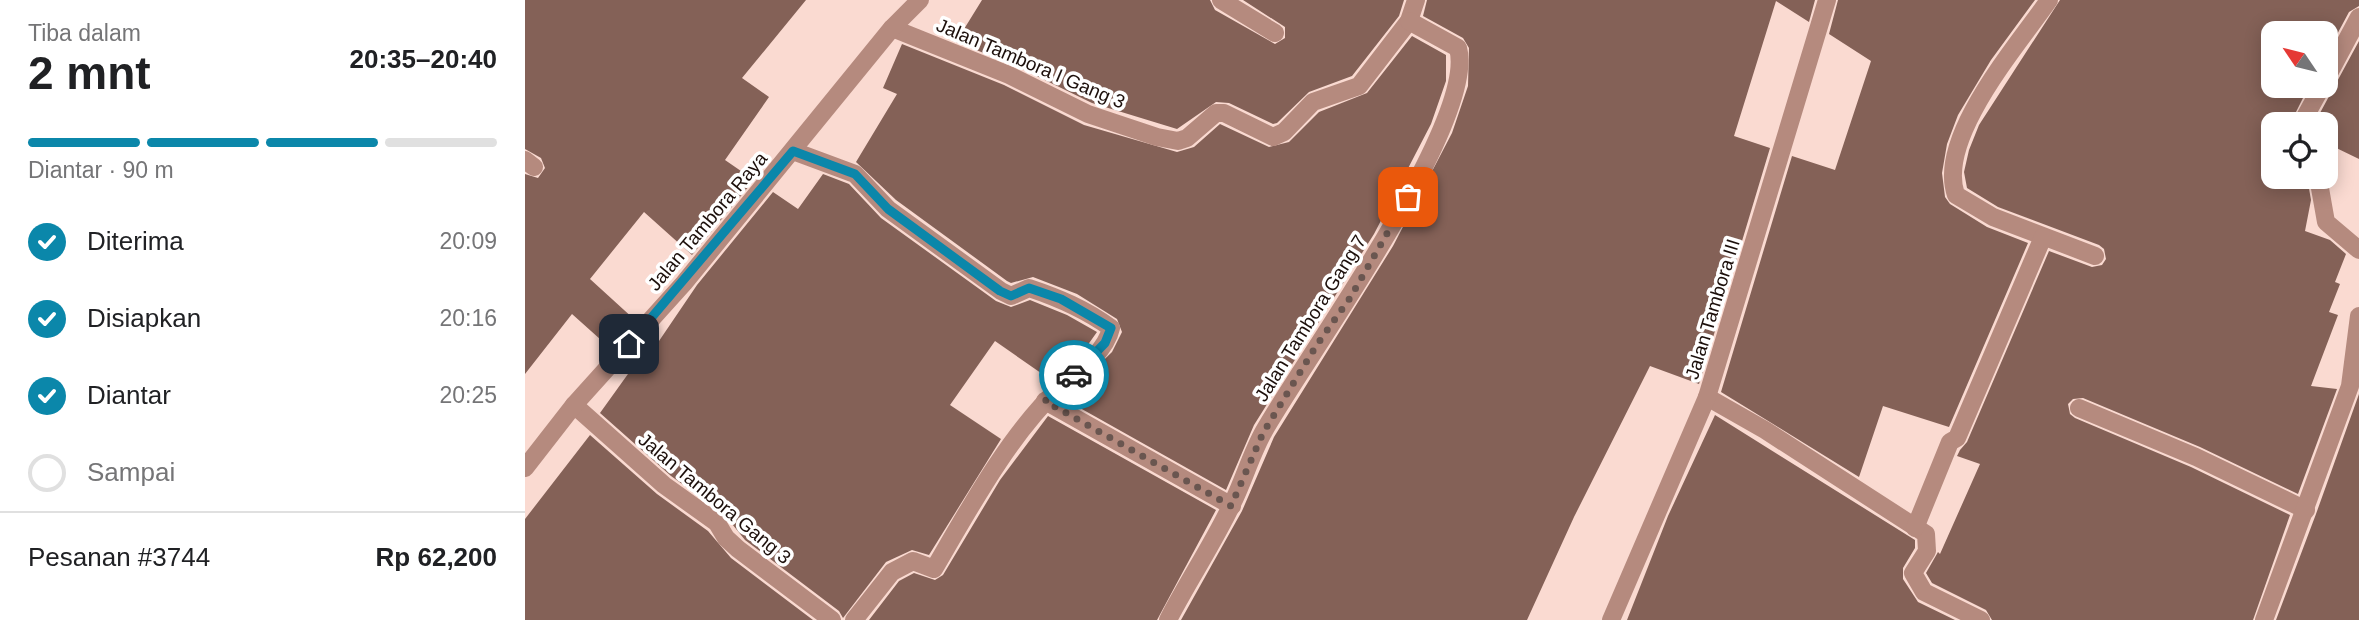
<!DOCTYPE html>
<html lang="id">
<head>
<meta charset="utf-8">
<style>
  body { margin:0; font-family:Helvetica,sans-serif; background:#f6f6f6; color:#202124; height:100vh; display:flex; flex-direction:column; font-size:26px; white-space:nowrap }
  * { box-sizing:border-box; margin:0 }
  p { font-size:23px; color:#757577 }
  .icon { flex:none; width:38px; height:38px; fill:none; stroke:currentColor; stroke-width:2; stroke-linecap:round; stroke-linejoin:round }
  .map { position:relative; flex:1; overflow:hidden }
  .side { display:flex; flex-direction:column; background:#fff; width:525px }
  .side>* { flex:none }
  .needle { width:46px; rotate:305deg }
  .buttons { position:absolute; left:1736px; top:21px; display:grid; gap:14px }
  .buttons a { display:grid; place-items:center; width:77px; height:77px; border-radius:14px; background:#fff; box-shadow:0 4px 18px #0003; font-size:35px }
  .pin { position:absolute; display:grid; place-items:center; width:60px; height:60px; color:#fff; margin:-30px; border-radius:14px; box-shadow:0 4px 10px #0006 }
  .courier { position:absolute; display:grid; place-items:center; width:70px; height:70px; margin:-35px; border:5px solid #0b87aa; border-radius:50%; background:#fff; color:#222; box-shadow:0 2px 9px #0007 }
  .overview em { font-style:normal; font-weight:600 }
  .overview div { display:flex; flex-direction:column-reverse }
  .overview { display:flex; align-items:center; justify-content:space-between; height:119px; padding:0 28px }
  h1 { font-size:46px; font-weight:600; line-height:52px }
  .bar { display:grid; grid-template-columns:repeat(4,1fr); gap:10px 7px; align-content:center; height:84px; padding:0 28px }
  .bar i { height:9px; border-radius:5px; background:#e0e0e0 }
  .bar .on { background:#0b87aa }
  .bar p { grid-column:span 4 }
  .line { display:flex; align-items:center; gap:18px; padding:0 28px; border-top:2px solid #e0e0e0 }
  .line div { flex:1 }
  ol { padding:0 28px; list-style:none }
  li { display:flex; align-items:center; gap:21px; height:77px }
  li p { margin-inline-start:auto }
  li .icon { padding:7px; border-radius:50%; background:#0b87aa; color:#fff; stroke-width:4 }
  li:last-child { color:#757577 }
  li i { width:38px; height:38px; border:4px solid #e0e0e0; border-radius:50% }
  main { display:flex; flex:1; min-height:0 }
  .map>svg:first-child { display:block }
  .building { fill:#846157 }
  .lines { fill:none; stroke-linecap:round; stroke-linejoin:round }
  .minor { stroke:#b58a7e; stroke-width:18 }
  .done { stroke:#6a5650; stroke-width:7; stroke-dasharray:0 12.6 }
  .route { stroke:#0b87aa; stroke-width:9 }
  .labels { text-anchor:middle; stroke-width:7; stroke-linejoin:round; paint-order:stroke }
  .street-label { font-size:19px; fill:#1c0f0b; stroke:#fff }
</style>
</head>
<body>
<main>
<section class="side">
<div class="overview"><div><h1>2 mnt</h1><p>Tiba dalam</p></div><em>20:35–20:40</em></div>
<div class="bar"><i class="on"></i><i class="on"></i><i class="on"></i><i></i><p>Diantar · 90 m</p></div>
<ol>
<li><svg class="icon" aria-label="check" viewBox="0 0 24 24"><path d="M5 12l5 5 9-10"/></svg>Diterima<p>20:09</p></li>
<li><svg class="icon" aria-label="check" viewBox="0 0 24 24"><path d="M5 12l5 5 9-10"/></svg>Disiapkan<p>20:16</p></li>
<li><svg class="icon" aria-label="check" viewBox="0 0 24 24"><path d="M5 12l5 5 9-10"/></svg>Diantar<p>20:25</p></li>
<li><i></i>Sampai</li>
</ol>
<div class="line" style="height:91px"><div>Pesanan #3744</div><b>Rp 62,200</b></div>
</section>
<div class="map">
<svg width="1834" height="620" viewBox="0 0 1834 620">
  <rect width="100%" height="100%" fill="#fadad1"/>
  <g class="building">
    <path d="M 0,0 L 281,0 L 217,78 L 244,97 L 200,160 L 229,180 L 167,255 L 119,212 L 65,279 L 110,320 L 85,348 L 47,314 L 0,374 L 0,174 L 13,178 L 20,168 L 16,158 L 0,149 Z"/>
    <path d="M 457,0 L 685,0 L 690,10 L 750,44 L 760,38 L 760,27 L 718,0 L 879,0 L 874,16 L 827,76 L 784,92 L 752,123 L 748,124 L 704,103 L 691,102 L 652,129 L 567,103 L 489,65 L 431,42 Z"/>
    <path d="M 902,0 L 1290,0 L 1284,22 L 1251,1 L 1209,136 L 1245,148 L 1174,384 L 1125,366 L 1049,517 L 1002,620 L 656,620 L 717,511 L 749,437 L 868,246 L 927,133 L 943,86 L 944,48 L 938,38 L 898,16 Z"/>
    <path d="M 1313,0 L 1510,0 L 1466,60 L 1433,115 L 1422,144 L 1417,173 L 1420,197 L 1425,204 L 1462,227 L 1503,243 L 1424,427 L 1358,406 L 1334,477 L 1196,392 L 1267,156 L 1310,170 L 1346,61 L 1304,34 Z"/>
    <path d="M 1535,0 L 1834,0 L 1834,6 L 1824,12 L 1801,55 L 1801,33 L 1748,33 L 1748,86 L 1784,86 L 1765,124 L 1748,124 L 1748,177 L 1782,177 L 1786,200 L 1780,231 L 1805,240 L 1821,254 L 1810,282 L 1815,284 L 1804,312 L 1813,315 L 1786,386 L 1812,389 L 1773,494 L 1675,447 L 1558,398 L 1548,399 L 1543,404 L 1545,414 L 1550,418 L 1666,467 L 1765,515 L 1728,620 L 1467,620 L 1461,610 L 1407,583 L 1401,573 L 1413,552 L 1415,554 L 1455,464 L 1432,456 L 1435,450 L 1442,442 L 1524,251 L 1567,267 L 1577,265 L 1581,259 L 1579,249 L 1574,245 L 1473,207 L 1442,188 L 1439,172 L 1444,150 L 1454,125 Z"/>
    <path d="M 887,36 L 921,55 L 921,81 L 906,124 L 849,234 L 729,425 L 701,490 L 539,399 L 587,352 L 597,332 L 592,319 L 552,294 L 508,277 L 486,283 L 482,281 L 371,200 L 331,162 L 372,94 L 358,88 L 377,44 L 479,85 L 559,125 L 652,152 L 669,147 L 695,124 L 744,147 L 764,142 L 794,112 L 842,93 Z"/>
    <path d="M 1834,41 L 1834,159 L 1801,143 L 1801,124 L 1789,124 Z"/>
    <path d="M 298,174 L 324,184 L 356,218 L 471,301 L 486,307 L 505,300 L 542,315 L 572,332 L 557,353 L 526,380 L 470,341 L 425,405 L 476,439 L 404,555 L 387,550 L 361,562 L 318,618 L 314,611 L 220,540 L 199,514 L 146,476 L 75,413 L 108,367 L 103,362 L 127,335 L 134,341 L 172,285 L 248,192 L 273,209 Z"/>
    <path d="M 1834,394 L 1834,620 L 1751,620 L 1791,514 Z"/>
    <path d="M 1190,415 L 1390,540 L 1390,548 L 1378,568 L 1378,579 L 1393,602 L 1430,620 L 1102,620 L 1143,516 Z"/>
    <path d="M 523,416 L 691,510 L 632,620 L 344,620 L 374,581 L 389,573 L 410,580 L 418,575 L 475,480 Z"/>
    <path d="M 65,435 L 132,494 L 183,531 L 206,558 L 288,620 L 0,620 L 0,519 Z"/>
  </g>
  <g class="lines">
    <g class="minor">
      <path d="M 696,0 L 750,33"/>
      <path d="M 1524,0 C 1493,45 1411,138 1431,195 L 1468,217 L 1570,256"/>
      <path d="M 367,28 L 484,75 L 563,114 L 632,137 L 653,141 L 662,138 L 691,113 L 699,113 L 748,137 L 759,132 L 788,102 L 834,86 L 884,21 L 891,0"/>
      <path d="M 1801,79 L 1834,17"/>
      <path d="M 1776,124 L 1797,86"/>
      <path d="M 268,151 L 330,174 L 363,209 L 476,291 L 486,296 L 504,288 C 534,298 560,309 586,328 C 581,352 552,373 534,388 C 484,435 444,509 409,569 L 388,561 L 367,572 L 329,620"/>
      <path d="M 0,160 L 9,167"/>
      <path d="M 1793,177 L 1801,222 L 1834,250"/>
      <path d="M 1182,397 L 1240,430 L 1401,534 L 1402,551 L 1388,573 L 1399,592 L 1456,620"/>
      <path d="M 520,401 L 707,506"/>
      <path d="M 49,405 L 139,485 L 192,523 L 201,538 L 213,549 L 307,620"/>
      <path d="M 1554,408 L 1671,457 L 1781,510"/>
      <path d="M 0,468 L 49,405 L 159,283 L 367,28 L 395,0"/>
      <path d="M 1390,528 L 1425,442 L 1432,438 L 1518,237"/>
      <path d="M 643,620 C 663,581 688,544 707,504 C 719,480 726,454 739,431 C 779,360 953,121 933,48 L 884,21"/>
      <path d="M 1086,620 L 1182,397 L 1302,0"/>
      <path d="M 1739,620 L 1825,386 L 1834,316"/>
    </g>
  </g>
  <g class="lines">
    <path class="done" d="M 549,375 L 520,401 L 706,506 L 738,433 L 791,346 L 825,298 L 883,197"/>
    <path class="route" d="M 104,344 L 268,151 L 330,174 L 363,209 L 475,291 L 486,296 L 504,288 L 536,299 L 586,328 L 580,343 L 549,375"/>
  </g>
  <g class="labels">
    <g class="street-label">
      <text transform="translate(506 63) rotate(23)" y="7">Jalan Tambora I Gang 3</text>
      <text transform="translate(182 221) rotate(-50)" y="7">Jalan Tambora Raya</text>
      <text transform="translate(1187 309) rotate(-73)" y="7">Jalan Tambora III</text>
      <text transform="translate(785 318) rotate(-58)" y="7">Jalan Tambora Gang 7</text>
      <text transform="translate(190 498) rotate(40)" y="7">Jalan Tambora Gang 3</text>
    </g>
  </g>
</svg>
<div class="buttons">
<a><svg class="needle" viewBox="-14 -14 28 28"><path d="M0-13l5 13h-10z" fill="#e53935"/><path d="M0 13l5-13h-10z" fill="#757577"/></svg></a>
<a><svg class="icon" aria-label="locate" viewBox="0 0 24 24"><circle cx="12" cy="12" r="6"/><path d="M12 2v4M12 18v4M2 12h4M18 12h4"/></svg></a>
</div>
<div class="pin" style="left:883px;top:197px;background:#ea580c"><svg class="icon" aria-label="bag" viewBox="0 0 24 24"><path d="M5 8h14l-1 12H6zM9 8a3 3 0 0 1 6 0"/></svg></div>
<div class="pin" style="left:104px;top:344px;background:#1f2937"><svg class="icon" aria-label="home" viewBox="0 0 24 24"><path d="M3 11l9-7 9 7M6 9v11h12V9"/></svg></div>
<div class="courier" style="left:549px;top:375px"><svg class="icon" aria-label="car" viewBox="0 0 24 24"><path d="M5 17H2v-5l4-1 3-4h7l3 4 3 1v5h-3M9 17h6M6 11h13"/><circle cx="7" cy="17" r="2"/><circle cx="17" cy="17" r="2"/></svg></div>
</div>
</main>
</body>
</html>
